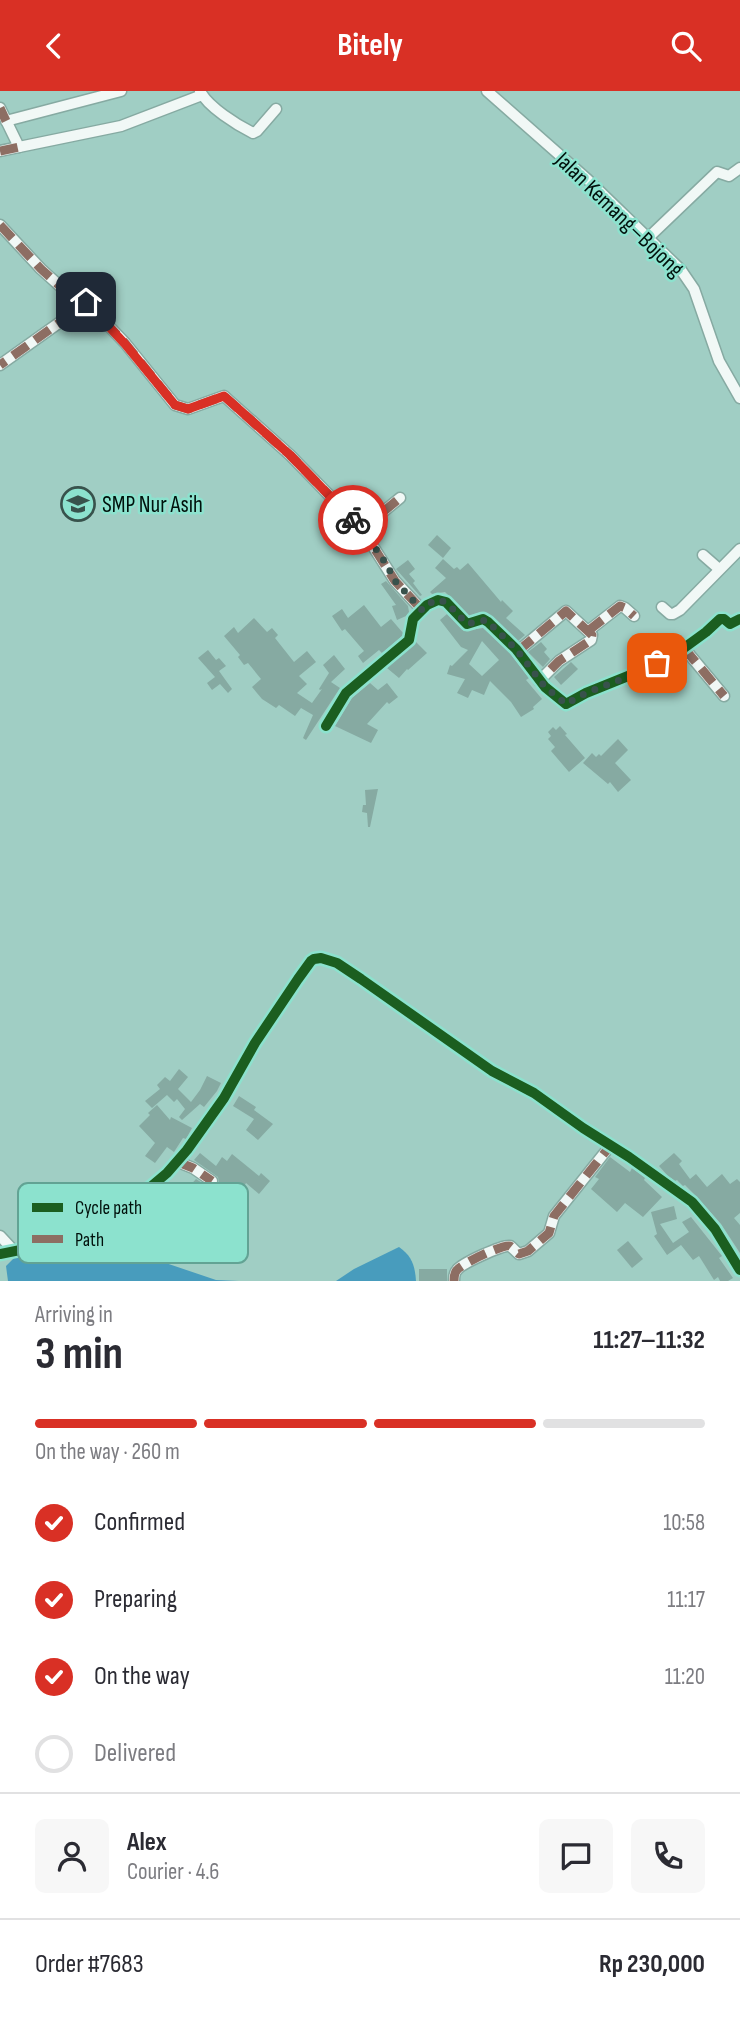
<!DOCTYPE html>
<html lang="en">
<head>
<meta charset="utf-8">
<style>
  body { margin:0; font-family:"Sofia Sans Condensed",sans-serif; background:#f7f7f7; color:#2b2b33; height:100vh; display:flex; flex-direction:column; font-size:26px; white-space:nowrap }
  * { box-sizing:border-box; margin:0 }
  p { font-size:23px; color:#7c7c81 }
  .icon { flex:none; width:38px; height:38px; fill:none; stroke:currentColor; stroke-width:2; stroke-linecap:round; stroke-linejoin:round }
  .map { position:relative; height:1190px; overflow:hidden }
  .details { display:flex; flex-direction:column; background:#fff; flex:1 }
  .details>* { flex:none }
  .pin { position:absolute; display:grid; place-items:center; width:60px; height:60px; color:#fff; margin:-30px; border-radius:14px; box-shadow:0 4px 10px #0006 }
  .courier { position:absolute; display:grid; place-items:center; width:70px; height:70px; margin:-35px; border:5px solid #d93025; border-radius:50%; background:#fff; color:#222; box-shadow:0 2px 9px #0007 }
  .overview em { font-style:normal; font-weight:700 }
  .overview div { display:flex; flex-direction:column-reverse }
  .overview { display:flex; align-items:center; justify-content:space-between; height:119px; padding:0 35px }
  h1 { font-size:46px; font-weight:700; line-height:52px }
  .bar { display:grid; grid-template-columns:repeat(4,1fr); gap:10px 7px; align-content:center; height:84px; padding:0 35px }
  .bar i { height:9px; border-radius:5px; background:#e1e1e2 }
  .bar .on { background:#d93025 }
  .bar p { grid-column:span 4 }
  .line { display:flex; align-items:center; gap:18px; padding:0 35px; border-top:2px solid #e1e1e2 }
  .line div { flex:1 }
  .round { display:grid; place-items:center; flex:none; width:74px; height:74px; border-radius:10px; background:#f7f7f7 }
  ol { padding:0 35px; list-style:none }
  li { display:flex; align-items:center; gap:21px; height:77px }
  li p { margin-inline-start:auto }
  li .icon { padding:7px; border-radius:50%; background:#d93025; color:#fff; stroke-width:4 }
  li:last-child { color:#7c7c81 }
  li i { width:38px; height:38px; border:4px solid #e1e1e2; border-radius:50% }
  header { display:flex; justify-content:space-between; align-items:center; height:91px; padding:0 35px; background:#d93025; color:#fff; font-size:32px; font-weight:700 }
  .map>svg:first-child { display:block }
  .water { fill:#489cbd }
  .building { fill:#86aaa2; fill-rule:evenodd }
  .lines { fill:none; stroke-linecap:round; stroke-linejoin:round }
  .minor-casing { stroke:#86aaa2; stroke-width:13 }
  .minor { stroke:#f1f8f6; stroke-width:10 }
  .quiet { stroke:#8d6e63; stroke-width:9; stroke-dasharray:18 9; stroke-linecap:butt }
  .cycleway-casing { stroke:#8ce2ce; stroke-width:15 }
  .cycleway { stroke:#1b5e20; stroke-width:10 }
  .done { stroke:#38524c; stroke-width:7; stroke-dasharray:0 12.6 }
  .route { stroke:#d93025; stroke-width:9 }
  .labels { text-anchor:middle; stroke-width:5; stroke-linejoin:round; paint-order:stroke }
  .street-label { font-size:23px; fill:#00100b; stroke:#8ce2ce }
  .poi-label { font-size:23px; fill:#00100b; stroke:#8ce2ce; text-anchor:start }
  .key { fill:#8ce2ce; stroke:#62a394; stroke-width:2 }
  .key-label { font-size:19px; fill:#00100b }
</style>
</head>
<body>
<header><svg class="icon" aria-label="back" viewBox="0 0 24 24"><path d="M15 5l-7 7 7 7"/></svg>Bitely<svg class="icon" aria-label="search" viewBox="0 0 24 24"><circle cx="10" cy="10" r="6"/><path d="M15 15l6 6"/></svg></header>
<div class="map">
<svg width="740" height="1190" viewBox="0 0 740 1190">
  <rect width="100%" height="100%" fill="#a0cec4"/>
  <g class="water">
    <path d="M 123,1140 L 130,1142 L 138,1160 L 145,1165 L 216,1189 L 239,1190 L 8,1190 L 6,1175 L 17,1164 L 75,1152 Z"/>
    <path d="M 399,1156 C 412,1165 415,1175 416,1190 L 336,1190 L 354,1178 Z"/>
  </g>
  <g class="building">
    <path d="M 437,444 L 451,457 L 443,467 L 428,454 Z"/>
    <path d="M 443,468 L 454,478 L 457,476 L 460,479 L 468,472 L 501,511 L 502,509 L 513,520 L 506,527 L 525,544 L 518,550 L 487,522 L 481,521 L 469,525 L 445,501 L 432,503 L 430,501 L 446,487 L 435,477 Z"/>
    <path d="M 408,469 L 415,478 L 409,483 L 415,490 L 413,492 L 422,504 L 420,505 L 396,478 Z"/>
    <path d="M 386,490 L 408,515 L 409,521 L 406,525 L 397,529 L 392,515 L 396,514 L 381,493 Z"/>
    <path d="M 364,514 L 381,536 L 391,528 L 403,542 L 402,545 L 382,562 L 379,559 L 363,572 L 358,565 L 364,560 L 345,538 L 342,540 L 332,525 L 342,518 L 348,527 Z"/>
    <path d="M 447,523 L 464,540 L 483,537 L 509,561 L 529,587 L 526,589 L 542,608 L 533,616 L 534,618 L 521,626 L 511,611 L 490,590 L 484,604 L 472,599 L 468,607 L 457,602 L 465,588 L 447,583 L 450,574 L 452,575 L 468,559 L 461,556 L 440,529 ZM 482,550 L 499,569 L 482,585 L 469,573 Z"/>
    <path d="M 254,527 L 267,541 L 272,537 L 278,544 L 275,547 L 294,571 L 307,560 L 316,571 L 299,585 L 307,593 L 297,602 L 312,612 L 322,598 L 320,599 L 319,598 L 329,582 L 323,574 L 334,564 L 345,578 L 331,591 L 340,597 L 306,649 L 303,647 L 313,624 L 301,617 L 295,625 L 279,614 L 276,617 L 262,608 L 252,596 L 261,588 L 248,572 L 244,574 L 238,566 L 240,564 L 224,545 L 234,536 L 238,542 Z"/>
    <path d="M 416,551 L 427,562 L 408,579 L 407,578 L 399,587 L 387,577 Z"/>
    <path d="M 541,551 L 547,558 L 544,561 L 550,568 L 543,576 L 528,561 Z"/>
    <path d="M 208,559 L 216,569 L 219,567 L 226,575 L 219,580 L 232,598 L 228,602 L 220,593 L 212,599 L 207,592 L 215,586 L 198,567 Z"/>
    <path d="M 571,571 L 578,578 L 561,594 L 554,586 Z"/>
    <path d="M 370,592 L 378,599 L 387,592 L 398,606 L 389,613 L 387,611 L 367,633 L 378,639 L 371,652 L 335,635 L 352,607 Z"/>
    <path d="M 560,635 L 567,643 L 565,644 L 585,667 L 569,681 L 551,660 L 555,656 L 548,648 L 551,645 L 548,641 L 553,636 L 556,639 Z"/>
    <path d="M 618,648 L 628,659 L 615,672 L 631,689 L 618,701 L 610,691 L 608,693 L 583,672 L 592,662 L 596,666 L 599,663 L 601,665 Z"/>
    <path d="M 378,698 L 370,736 L 368,736 L 367,722 L 362,721 L 363,714 L 366,714 L 365,699 Z"/>
    <path d="M 179,978 L 188,986 L 178,998 L 191,1011 L 200,999 L 207,985 L 221,992 L 217,1000 L 204,1016 L 200,1013 L 182,1029 L 179,1026 L 185,1018 L 177,1008 L 174,1011 L 167,1004 L 152,1017 L 145,1010 L 160,998 L 157,994 L 165,986 L 170,990 Z"/>
    <path d="M 239,1005 L 256,1016 L 254,1019 L 273,1033 L 258,1049 L 246,1039 L 254,1028 L 233,1015 Z"/>
    <path d="M 157,1014 L 170,1029 L 171,1026 L 192,1037 L 186,1048 L 183,1047 L 174,1061 L 167,1056 L 155,1072 L 145,1065 L 155,1052 L 139,1035 L 150,1024 L 148,1022 Z"/>
    <path d="M 200,1062 L 216,1075 L 222,1066 L 227,1070 L 232,1063 L 259,1085 L 261,1082 L 270,1090 L 259,1103 L 246,1092 L 237,1108 L 216,1096 L 219,1091 L 218,1086 L 194,1069 Z"/>
    <path d="M 674,1062 L 682,1070 L 679,1073 L 690,1088 L 696,1083 L 707,1096 L 722,1083 L 730,1093 L 737,1088 L 740,1091 L 740,1122 L 734,1127 L 740,1134 L 740,1162 L 721,1133 L 697,1106 L 685,1094 L 683,1095 L 677,1089 L 675,1090 L 668,1085 L 659,1075 Z"/>
    <path d="M 610,1066 L 630,1081 L 632,1077 L 645,1087 L 644,1089 L 662,1106 L 643,1126 L 625,1112 L 617,1121 L 591,1098 L 599,1088 L 595,1086 Z"/>
    <path d="M 196,1088 L 210,1097 L 200,1108 L 198,1106 L 172,1132 L 161,1119 L 152,1129 L 141,1119 L 147,1109 L 165,1093 L 174,1103 L 182,1095 L 186,1099 Z"/>
    <path d="M 674,1115 L 677,1128 L 660,1133 L 673,1152 L 689,1141 L 682,1131 L 691,1126 L 722,1165 L 719,1167 L 733,1187 L 728,1190 L 720,1190 L 718,1186 L 714,1189 L 699,1165 L 693,1169 L 681,1154 L 667,1164 L 654,1145 L 657,1143 L 651,1121 Z"/>
    <path d="M 628,1150 L 643,1168 L 632,1177 L 617,1159 Z"/>
    <rect x="419" y="1178" width="28" height="12"/>
  </g>
  <g class="lines">
    <g class="minor-casing">
      <g id="minor">
        <path d="M 200,0 C 208,16 237,34 253,42 L 257,40 L 276,18"/>
        <path d="M 487,0 L 588,89 L 681,179 L 694,198 L 719,270 L 740,307"/>
        <path d="M 0,17 L 19,56 L 121,35 L 202,4"/>
        <path d="M 6,30 L 121,0"/>
        <path d="M 0,60 L 19,56"/>
        <path d="M 0,134 L 41,178 L 62,197 L 86,211 L 77,219 L 0,274"/>
        <path d="M 648,147 L 717,81 L 729,85 L 740,77"/>
        <path d="M 86,211 L 125,252 L 175,314 L 188,318 L 224,305 L 290,364 L 362,438 L 395,490 L 422,519"/>
        <path d="M 362,438 L 400,407"/>
        <path d="M 703,464 L 719,478"/>
        <path d="M 662,516 L 670,523 L 673,523 L 680,519 L 740,458"/>
        <path d="M 588,540 L 620,515 L 625,517 L 634,525"/>
        <path d="M 684,557 L 724,605"/>
        <path d="M 518,560 L 566,520 L 592,544 L 591,549 L 559,570 L 539,590"/>
        <path d="M 326,635 L 346,602 L 409,549 L 413,528 L 427,514 L 438,509 L 446,511 L 467,533 L 483,528 L 488,531 L 516,558 L 545,596 L 566,613 L 586,602 L 643,579 L 684,557 L 706,541 L 720,528 L 724,528 L 730,533 L 740,528"/>
        <path d="M 178,1071 L 193,1077 L 212,1090"/>
        <path d="M 0,1145 L 13,1159"/>
        <path d="M 0,1163 L 109,1141 L 117,1137 L 128,1128 L 141,1104 L 167,1082 L 187,1059 L 224,1007 L 255,952 L 298,888 L 311,870 L 314,868 L 321,867 L 337,872 L 361,888 L 492,980 L 534,1002 L 583,1037 L 629,1066 L 692,1111 L 715,1138 L 740,1179"/>
        <path d="M 454,1190 C 454,1186 454,1182 457,1179 C 461,1173 503,1153 510,1155 C 513,1157 516,1161 519,1163 L 528,1160 L 549,1142 L 554,1125 L 610,1055"/>
      </g>
    </g>
    <use href="#minor" class="minor"/>
    <g class="quiet">
      <path d="M 0,17 L 6,30"/>
      <path d="M 0,60 L 19,56"/>
      <path d="M 0,134 L 41,178 L 62,197 L 86,211 L 77,219 L 0,274"/>
      <path d="M 86,211 L 125,252 L 175,314 L 188,318 L 224,305 L 290,364 L 362,438 L 395,490 L 422,519"/>
      <path d="M 362,438 L 400,407"/>
      <path d="M 588,540 L 620,515 L 625,517 L 634,525"/>
      <path d="M 684,557 L 724,605"/>
      <path d="M 518,560 L 566,520 L 592,544 L 591,549 L 559,570 L 539,590"/>
      <path d="M 178,1071 L 193,1077 L 212,1090"/>
      <path d="M 454,1190 C 454,1186 454,1182 457,1179 C 461,1173 503,1153 510,1155 C 513,1157 516,1161 519,1163 L 528,1160 L 549,1142 L 554,1125 L 610,1055"/>
    </g>
    <g class="cycleway-casing">
      <g id="cycleway">
        <path d="M 326,635 L 346,602 L 409,549 L 413,528 L 427,514 L 438,509 L 446,511 L 467,533 L 483,528 L 488,531 L 516,558 L 545,596 L 566,613 L 586,602 L 643,579 L 684,557 L 706,541 L 720,528 L 724,528 L 730,533 L 740,528"/>
        <path d="M 0,1163 L 109,1141 L 117,1137 L 128,1128 L 141,1104 L 167,1082 L 187,1059 L 224,1007 L 255,952 L 298,888 L 311,870 L 314,868 L 321,867 L 337,872 L 361,888 L 492,980 L 534,1002 L 583,1037 L 629,1066 L 692,1111 L 715,1138 L 740,1179"/>
      </g>
    </g>
    <use href="#cycleway" class="cycleway"/>
  </g>
  <g class="lines">
    <path class="done" d="M 353,429 L 362,438 L 387,474 L 395,490 L 422,519 L 433,510 L 441,509 L 449,514 L 467,533 L 486,529 L 516,558 L 545,596 L 566,613 L 586,602 L 625,587 L 657,572"/>
    <path class="route" d="M 86,211 L 125,253 L 175,314 L 188,318 L 224,305 L 290,364 L 353,429"/>
  </g>
  <defs>
    <g id="school-ring" transform="scale(1.75)"><circle r="9.5" fill="#8ce2ce" stroke="#38524c" stroke-width="1.5"/><path d="M0-5L7-2L0 1L-7-2ZM-4 1L0 2.5L4 1V4Q0 6-4 4Z" fill="#38524c"/></g>
  </defs>
  <g fill-rule="evenodd">
    <use href="#school-ring" x="78" y="413"/>
  </g>
  <g class="labels">
    <g class="street-label">
      <text transform="translate(620 123) rotate(44)" y="8">Jalan Kemang–Bojong</text>
    </g>
    <g class="poi-label">
      <text x="102" y="421">SMP Nur Asih</text>
    </g>
  </g>
  <rect x="18" y="1092" width="230" height="80" rx="10" class="key"/>
  <rect x="32" y="1112" width="31" height="9" fill="#1b5e20"/>
  <rect x="32" y="1144" width="31" height="8" fill="#8d6e63"/>
  <g class="key-label">
    <text x="75" y="1123">Cycle path</text>
    <text x="75" y="1155">Path</text>
  </g>
</svg>
<div class="pin" style="left:657px;top:572px;background:#ea580c"><svg class="icon" aria-label="bag" viewBox="0 0 24 24"><path d="M5 8h14l-1 12H6zM9 8a3 3 0 0 1 6 0"/></svg></div>
<div class="pin" style="left:86px;top:211px;background:#1f2937"><svg class="icon" aria-label="home" viewBox="0 0 24 24"><path d="M3 11l9-7 9 7M6 9v11h12V9"/></svg></div>
<div class="courier" style="left:353px;top:429px"><svg class="icon" aria-label="bike" viewBox="0 0 24 24"><circle cx="6" cy="16" r="4"/><circle cx="18" cy="16" r="4"/><path d="M6 16l4-8h5l3 8M10 8l3 8H6M13 5h3"/></svg></div>
</div>
<section class="details">
<div class="overview"><div><h1>3 min</h1><p>Arriving in</p></div><em>11:27–11:32</em></div>
<div class="bar"><i class="on"></i><i class="on"></i><i class="on"></i><i></i><p>On the way · 260 m</p></div>
<ol>
<li><svg class="icon" aria-label="check" viewBox="0 0 24 24"><path d="M5 12l5 5 9-10"/></svg>Confirmed<p>10:58</p></li>
<li><svg class="icon" aria-label="check" viewBox="0 0 24 24"><path d="M5 12l5 5 9-10"/></svg>Preparing<p>11:17</p></li>
<li><svg class="icon" aria-label="check" viewBox="0 0 24 24"><path d="M5 12l5 5 9-10"/></svg>On the way<p>11:20</p></li>
<li><i></i>Delivered</li>
</ol>
<div class="line" style="height:126px"><a class="round"><svg class="icon" aria-label="person" viewBox="0 0 24 24"><circle cx="12" cy="8" r="4"/><path d="M4 21q1-7 8-7t8 7"/></svg></a><div><b>Alex</b><p>Courier · 4.6</p></div><a class="round"><svg class="icon" aria-label="chat" viewBox="0 0 24 24"><path d="M4 5h16v11H9l-5 4z"/></svg></a><a class="round"><svg class="icon" aria-label="phone" viewBox="0 0 24 24"><path d="M5 4h4l2 5-3 2q2 4 5 5l2-3 5 2v4C11 20 4 13 5 4z"/></svg></a></div>
<div class="line" style="height:91px"><div>Order #7683</div><b>Rp 230,000</b></div>
</section>
</body>
</html>
